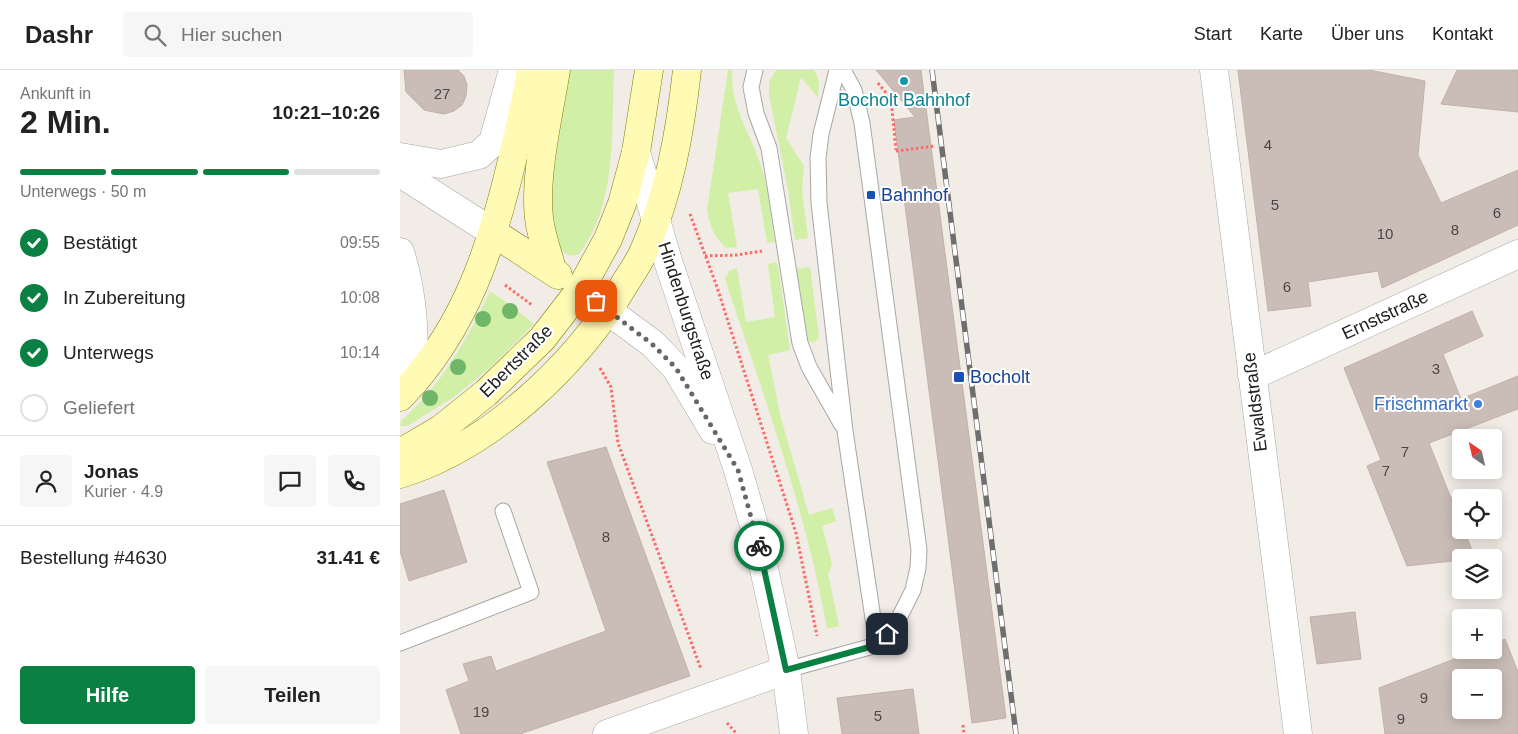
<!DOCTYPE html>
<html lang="de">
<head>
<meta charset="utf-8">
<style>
  body { margin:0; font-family:Arial,sans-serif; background:#f6f6f6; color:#222; height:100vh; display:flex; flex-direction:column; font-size:19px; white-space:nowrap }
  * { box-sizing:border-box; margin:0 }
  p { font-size:16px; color:#767676 }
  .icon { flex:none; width:28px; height:28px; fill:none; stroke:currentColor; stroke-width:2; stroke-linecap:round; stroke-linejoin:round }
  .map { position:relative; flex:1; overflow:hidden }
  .sheet { display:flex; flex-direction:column; background:#fff; width:400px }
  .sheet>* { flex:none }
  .needle { width:32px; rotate:326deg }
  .controls { position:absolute; left:1052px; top:359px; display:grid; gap:10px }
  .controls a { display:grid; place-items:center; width:50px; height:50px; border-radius:5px; background:#fff; box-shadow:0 2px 12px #0003; font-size:25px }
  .pin { position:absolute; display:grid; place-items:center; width:42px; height:42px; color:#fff; margin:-21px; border-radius:10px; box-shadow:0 2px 8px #0006 }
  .courier { position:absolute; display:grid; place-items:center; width:50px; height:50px; margin:-25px; border:4px solid #0b8043; border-radius:50%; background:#fff; color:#222; box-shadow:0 1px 6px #0007 }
  .summary em { font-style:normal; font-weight:700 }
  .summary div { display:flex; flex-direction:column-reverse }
  .summary { display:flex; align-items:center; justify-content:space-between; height:85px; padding:0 20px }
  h1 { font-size:32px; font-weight:700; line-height:38px }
  .bar { display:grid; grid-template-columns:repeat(4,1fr); gap:8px 5px; align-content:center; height:60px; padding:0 20px }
  .bar i { height:6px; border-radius:4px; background:#e0e0e0 }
  .bar .active { background:#0b8043 }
  .bar p { grid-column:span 4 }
  .line { display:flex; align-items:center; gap:12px; padding:0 20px; border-top:1px solid #e0e0e0 }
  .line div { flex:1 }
  .round { display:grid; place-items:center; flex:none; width:52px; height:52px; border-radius:5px; background:#f6f6f6 }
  ol { padding:0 20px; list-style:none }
  li { display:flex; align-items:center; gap:15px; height:55px }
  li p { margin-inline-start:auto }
  li .icon { padding:5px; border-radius:50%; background:#0b8043; color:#fff; stroke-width:4 }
  li:last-child { color:#767676 }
  li i { width:28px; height:28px; border:2px solid #e0e0e0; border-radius:50% }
  .cta { display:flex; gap:10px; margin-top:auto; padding:10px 20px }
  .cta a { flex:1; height:58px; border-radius:5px; background:#0b8043; color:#fff; font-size:20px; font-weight:700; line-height:58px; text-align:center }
  .cta a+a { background:#f6f6f6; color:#222 }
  header { display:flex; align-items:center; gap:30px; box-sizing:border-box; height:70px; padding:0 25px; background:#fff; border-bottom:1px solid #e0e0e0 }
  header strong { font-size:24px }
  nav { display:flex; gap:28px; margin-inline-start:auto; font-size:18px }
  .search { width:350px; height:45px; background:#f6f6f6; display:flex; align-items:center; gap:12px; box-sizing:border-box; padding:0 18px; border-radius:5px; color:#767676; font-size:19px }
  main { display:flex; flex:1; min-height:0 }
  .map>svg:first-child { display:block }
  .grass { fill:#d2efa7 }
  .building { fill:#cabdb8; stroke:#c4b0a6; fill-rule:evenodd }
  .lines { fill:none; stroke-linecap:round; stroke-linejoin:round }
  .lane-casing { stroke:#a7a7a7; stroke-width:17 }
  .street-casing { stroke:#a7a7a7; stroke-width:29 }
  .secondary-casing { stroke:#7d7d00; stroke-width:29 }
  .path { stroke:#ff6868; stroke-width:3; stroke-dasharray:2.5 2.5; stroke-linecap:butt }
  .lane { stroke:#fff; stroke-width:15 }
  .street { stroke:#fff; stroke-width:28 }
  .secondary { stroke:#fffbb5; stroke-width:28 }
  .rail-casing { stroke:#6e6e6e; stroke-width:5.5 }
  .rail { stroke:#fff; stroke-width:4; stroke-dasharray:11; stroke-linecap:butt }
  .tree { fill:#6fb668 }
  .done { stroke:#696765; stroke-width:5; stroke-dasharray:0 9 }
  .route { stroke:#0b8043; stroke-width:6 }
  .culture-dot { fill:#0f9aa8; stroke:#fff; stroke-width:2 }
  .transit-dot { fill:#1a4fb4; stroke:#fff; stroke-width:2 }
  .shop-dot { fill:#3f7fe0; stroke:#fff; stroke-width:2 }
  .labels { text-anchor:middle; stroke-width:4; stroke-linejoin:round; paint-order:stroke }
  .number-label { font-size:15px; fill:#4a4746 }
  .culture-label { font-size:18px; fill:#0d838f; stroke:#fff }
  .transit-label { font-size:18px; fill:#164399; stroke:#fff; text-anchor:start }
  .street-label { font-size:18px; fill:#202020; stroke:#fff }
  .shop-label { font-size:18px; fill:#366cbe; stroke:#fff; text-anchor:end }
</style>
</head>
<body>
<header>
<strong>Dashr</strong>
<div class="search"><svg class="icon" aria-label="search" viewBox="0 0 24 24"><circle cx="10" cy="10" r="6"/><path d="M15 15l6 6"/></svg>Hier suchen</div>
<nav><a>Start</a><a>Karte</a><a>Über uns</a><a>Kontakt</a></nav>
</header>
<main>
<section class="sheet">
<div class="summary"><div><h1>2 Min.</h1><p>Ankunft in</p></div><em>10:21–10:26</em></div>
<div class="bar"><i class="active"></i><i class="active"></i><i class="active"></i><i></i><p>Unterwegs · 50 m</p></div>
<ol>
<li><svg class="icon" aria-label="check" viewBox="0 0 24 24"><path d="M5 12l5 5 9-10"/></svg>Bestätigt<p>09:55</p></li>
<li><svg class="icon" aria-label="check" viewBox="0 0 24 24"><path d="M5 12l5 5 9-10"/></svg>In Zubereitung<p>10:08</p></li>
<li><svg class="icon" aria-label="check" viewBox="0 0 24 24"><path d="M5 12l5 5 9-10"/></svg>Unterwegs<p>10:14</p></li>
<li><i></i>Geliefert</li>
</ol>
<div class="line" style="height:90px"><a class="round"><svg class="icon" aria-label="person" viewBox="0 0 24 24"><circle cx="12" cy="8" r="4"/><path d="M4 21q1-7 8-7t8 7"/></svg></a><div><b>Jonas</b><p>Kurier · 4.9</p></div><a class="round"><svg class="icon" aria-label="chat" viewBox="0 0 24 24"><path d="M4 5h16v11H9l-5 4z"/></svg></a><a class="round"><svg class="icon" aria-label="phone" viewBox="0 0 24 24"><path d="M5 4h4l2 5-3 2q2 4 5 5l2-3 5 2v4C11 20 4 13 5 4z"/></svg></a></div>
<div class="line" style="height:65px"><div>Bestellung #4630</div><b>31.41 €</b></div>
<div class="cta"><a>Hilfe</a><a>Teilen</a></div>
</section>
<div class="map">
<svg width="1118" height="664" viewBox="0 0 1118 664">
  <rect width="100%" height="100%" fill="#f1ece5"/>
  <g class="grass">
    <path d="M 170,0 L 214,0 C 211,62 218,132 179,184 L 170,186 L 159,179 L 150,145 L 151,119 Z"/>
    <path d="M 328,0 L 332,0 C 331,41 351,62 362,99 C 369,122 371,148 375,172 L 367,173 L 358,119 L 328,123 L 337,177 L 326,178 C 314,167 310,156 307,140 Z"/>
    <path d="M 376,0 L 414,0 L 419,10 L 418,28 L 401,7 L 386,68 L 404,96 L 402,121 L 408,168 L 395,170 L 388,120 L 369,25 L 369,12 Z"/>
    <path d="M 375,192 L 378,196 L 390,280 L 368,285 L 381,348 L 409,445 L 432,438 L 436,451 L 422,456 L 432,494 L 428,504 L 439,556 L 427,559 C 406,440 363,324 325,209 L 329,201 L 337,198 L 346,252 L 375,247 L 368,194 Z"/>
    <path d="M 410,197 L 419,267 L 414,273 L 407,270 L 396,199 Z"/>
    <path d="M 90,221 L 112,236 L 134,254 L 93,295 L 54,327 L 7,356 L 0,356 L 1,351 C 41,316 68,268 90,221 Z"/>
  </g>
  <g class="building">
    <path d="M 4,0 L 58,0 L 64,6 L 67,15 L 66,26 L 62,35 L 54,41 L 44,44 L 24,40 L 6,22 Z"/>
    <path d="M 476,0 L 521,0 L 606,648 L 572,653 L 494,50 L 515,47 Z"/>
    <path d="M 838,0 L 969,0 L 1025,11 L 1018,85 L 1041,133 L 1118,100 L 1118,155 L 982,218 L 978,201 L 908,212 L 911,236 L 868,241 Z"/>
    <path d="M 1057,0 L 1118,0 L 1118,42 L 1041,34 Z"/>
    <path d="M 1072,241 L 1083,266 L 1043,284 L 1061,329 L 1118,306 L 1118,339 L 1029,373 L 1061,453 L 1061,460 L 1064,460 L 1075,488 L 1061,488 L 1061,490 L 1007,496 L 967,396 L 981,390 L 944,298 Z"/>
    <path d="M 206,377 L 290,606 L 120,664 L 61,664 L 46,620 L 69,611 L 63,594 L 91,586 L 96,601 L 206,561 L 147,392 Z"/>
    <path d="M 44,420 L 67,492 L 9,511 L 0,481 L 0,434 Z"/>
    <path d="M 955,542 L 961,589 L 917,594 L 910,547 Z"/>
    <path d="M 1105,569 L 1118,602 L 1118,664 L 985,664 L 979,618 L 1078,580 L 1094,580 L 1094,574 ZM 1061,608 L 1094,608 L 1094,640 L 1061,640 Z"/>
    <path d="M 513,619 L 519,664 L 442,664 L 437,628 Z"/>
  </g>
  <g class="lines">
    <g class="lane-casing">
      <g id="lane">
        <path d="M 355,0 L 351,17 L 356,43 L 369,78 L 400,273 L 409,297 L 442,355"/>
        <path d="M 437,0 L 421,64 L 418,88 L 419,133 L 445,361 L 477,575"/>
        <path d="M 0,573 L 131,522 L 103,441"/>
        <path d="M 386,600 L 477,575 L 496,554 L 513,520 L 518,498 L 519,480 L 462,53 L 454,20 L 443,0"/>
      </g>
    </g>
    <g class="street-casing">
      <g id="street">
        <path d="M 814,0 L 898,664"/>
        <path d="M 236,82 L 268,191 L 338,400 L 356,462 L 386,600 L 394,664"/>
        <path d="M 0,87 L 41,94 L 79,85 L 93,72 L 113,0"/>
        <path d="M 0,103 L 94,163"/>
        <path d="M 0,182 C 14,226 15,268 13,313"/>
        <path d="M 180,220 L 253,274 L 276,298 L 313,360"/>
        <path d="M 852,306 L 1118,184"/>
        <path d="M 207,664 L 386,600"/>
      </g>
    </g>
    <g class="secondary-casing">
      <g id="secondary">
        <path d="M 94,163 L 158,205"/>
        <path d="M 152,200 C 148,183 141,166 139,148 C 134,106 149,43 156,0"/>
        <path d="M 0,327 C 67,258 93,173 114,82 C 120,55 127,28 131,0"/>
        <path d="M 0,383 L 41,359 L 86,323 L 142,269 L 180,220 L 208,169 L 222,134 L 236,82 L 249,0"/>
        <path d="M 0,404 C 91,376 176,295 224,215 C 230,205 238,194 243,183 C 269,125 280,63 287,0"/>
      </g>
    </g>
    <g class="path">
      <path d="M 478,13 L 491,29 L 496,80"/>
      <path d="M 496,81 L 535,76"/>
      <path d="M 290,144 L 317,217 L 396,463 L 417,566"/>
      <path d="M 305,186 L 337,185 L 362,181"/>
      <path d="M 105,215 L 132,235"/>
      <path d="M 200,298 L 211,317 L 218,373 L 301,599"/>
      <path d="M 327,653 L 337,664"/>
      <path d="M 563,655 L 564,664"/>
    </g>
    <use href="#lane" class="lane"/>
    <use href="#street" class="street"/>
    <use href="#secondary" class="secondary"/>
    <g class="rail-casing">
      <path id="rail" d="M 532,0 L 616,664"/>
    </g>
    <use href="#rail" class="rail"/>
  </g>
  <g class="tree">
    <circle cx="110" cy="241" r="8"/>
    <circle cx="83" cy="249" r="8"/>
    <circle cx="58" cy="297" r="8"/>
    <circle cx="30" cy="328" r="8"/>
  </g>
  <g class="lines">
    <path class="done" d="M 196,231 L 252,274 L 276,298 L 338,400 L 359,476"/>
    <path class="route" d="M 359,476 L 386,600 L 477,575 L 487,564"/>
  </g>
  <circle class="culture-dot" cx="504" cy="11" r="5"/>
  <g class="transit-dot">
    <rect x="466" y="120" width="10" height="10" rx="2.5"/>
    <rect x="553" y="301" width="12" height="12" rx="2.5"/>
  </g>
  <circle class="shop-dot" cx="1078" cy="334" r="5"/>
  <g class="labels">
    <g class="number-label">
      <text x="42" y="29">27</text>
      <text x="868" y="80">4</text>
      <text x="875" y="140">5</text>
      <text x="1097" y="148">6</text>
      <text x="1055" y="165">8</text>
      <text x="985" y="169">10</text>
      <text x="887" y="222">6</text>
      <text x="1036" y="304">3</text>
      <text x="1005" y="387">7</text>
      <text x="986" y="406">7</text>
      <text x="206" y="472">8</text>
      <text x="1024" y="633">9</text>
      <text x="81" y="647">19</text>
      <text x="478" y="651">5</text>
      <text x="1001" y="654">9</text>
    </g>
    <g class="culture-label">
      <text x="504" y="36">Bocholt Bahnhof</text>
    </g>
    <g class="transit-label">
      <text x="481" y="131">Bahnhof</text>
      <text x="570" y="313">Bocholt</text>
    </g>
    <g class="street-label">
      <text transform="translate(286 241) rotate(72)" y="6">Hindenburgstraße</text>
      <text transform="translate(985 245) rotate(-25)" y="6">Ernststraße</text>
      <text transform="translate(116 291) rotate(-45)" y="6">Ebertstraße</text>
      <text transform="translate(855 332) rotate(-97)" y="6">Ewaldstraße</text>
    </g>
    <g class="shop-label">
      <text x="1068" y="340">Frischmarkt</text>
    </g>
  </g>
</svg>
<div class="controls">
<a><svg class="needle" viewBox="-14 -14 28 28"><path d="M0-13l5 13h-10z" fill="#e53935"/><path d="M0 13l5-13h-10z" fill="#767676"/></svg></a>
<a><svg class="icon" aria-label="locate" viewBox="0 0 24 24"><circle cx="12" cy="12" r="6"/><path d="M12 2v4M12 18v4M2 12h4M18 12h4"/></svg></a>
<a><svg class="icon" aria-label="layers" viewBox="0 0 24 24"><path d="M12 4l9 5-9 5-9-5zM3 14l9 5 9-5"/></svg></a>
<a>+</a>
<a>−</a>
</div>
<div class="pin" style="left:196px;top:231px;background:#ea580c"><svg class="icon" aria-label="bag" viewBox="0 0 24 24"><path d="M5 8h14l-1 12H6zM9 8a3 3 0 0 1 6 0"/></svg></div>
<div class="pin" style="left:487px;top:564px;background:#1f2937"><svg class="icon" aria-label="home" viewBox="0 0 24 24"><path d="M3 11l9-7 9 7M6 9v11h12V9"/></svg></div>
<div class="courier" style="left:359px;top:476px"><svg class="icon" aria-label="bike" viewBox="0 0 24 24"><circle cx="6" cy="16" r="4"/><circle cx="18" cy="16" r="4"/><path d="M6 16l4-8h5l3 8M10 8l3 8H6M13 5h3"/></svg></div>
</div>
</main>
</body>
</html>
